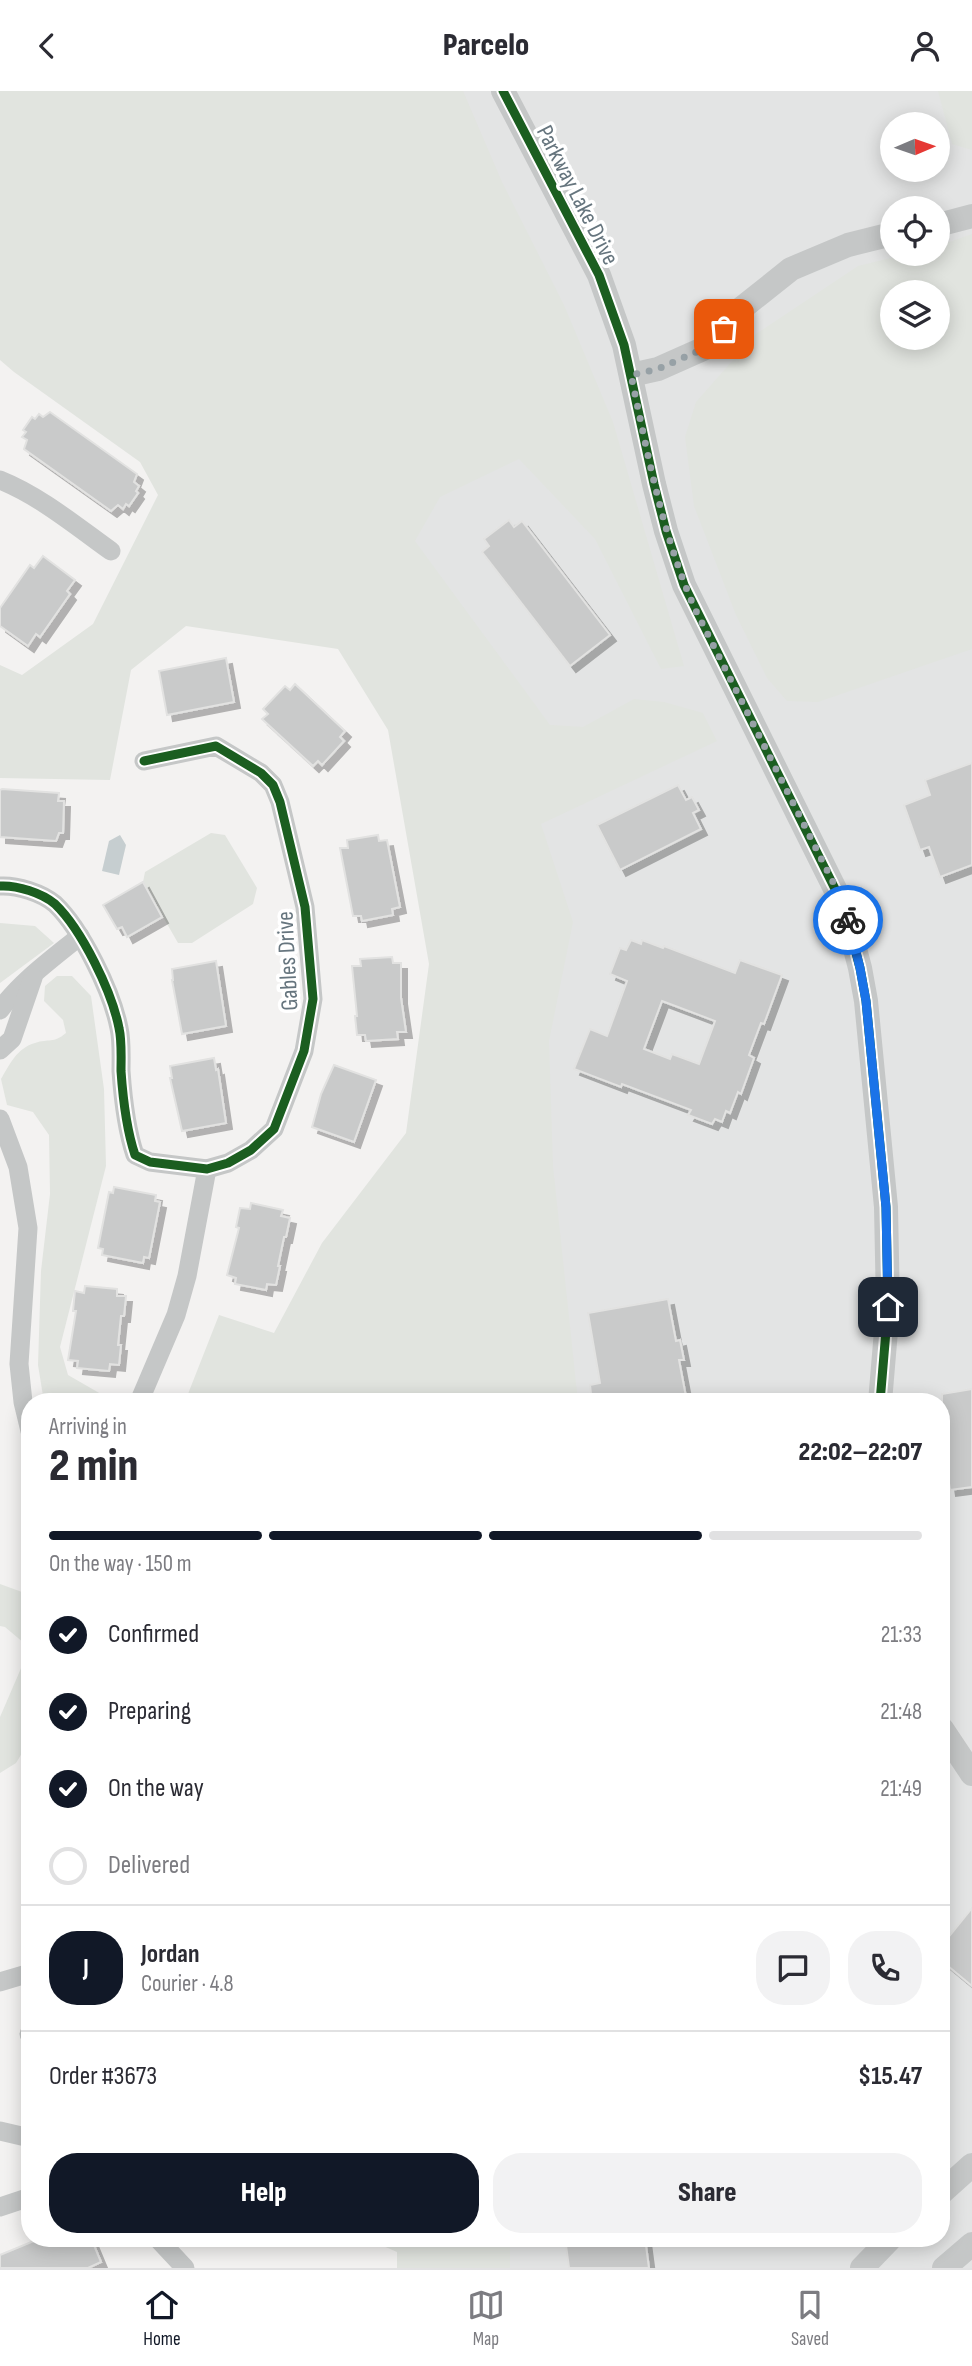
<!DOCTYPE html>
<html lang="en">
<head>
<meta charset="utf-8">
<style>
  body { margin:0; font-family:"Sofia Sans Condensed",sans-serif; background:#f2f2f3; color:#2b2b33; height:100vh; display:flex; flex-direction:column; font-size:26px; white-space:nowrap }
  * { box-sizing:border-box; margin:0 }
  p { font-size:23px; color:#7c7c81 }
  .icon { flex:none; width:38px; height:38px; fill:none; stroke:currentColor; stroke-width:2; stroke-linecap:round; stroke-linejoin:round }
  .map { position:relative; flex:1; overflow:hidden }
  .panel { position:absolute; left:21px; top:1302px; width:929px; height:854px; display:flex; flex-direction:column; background:#fff; border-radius:28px; box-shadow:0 4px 18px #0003 }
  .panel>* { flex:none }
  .needle { width:46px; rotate:88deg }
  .tools { position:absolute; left:880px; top:21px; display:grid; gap:14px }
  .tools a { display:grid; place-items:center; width:70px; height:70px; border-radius:50%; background:#fff; box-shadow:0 4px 18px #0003; font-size:35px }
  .pin { position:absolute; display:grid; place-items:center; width:60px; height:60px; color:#fff; margin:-30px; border-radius:14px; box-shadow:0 4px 10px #0006 }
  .courier { position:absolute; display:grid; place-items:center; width:70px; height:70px; margin:-35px; border:5px solid #1a73e8; border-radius:50%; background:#fff; color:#222; box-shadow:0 2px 9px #0007 }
  .headline em { font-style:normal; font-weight:800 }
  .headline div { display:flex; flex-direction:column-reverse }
  .headline { display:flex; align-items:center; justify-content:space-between; height:119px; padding:0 28px }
  h1 { font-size:46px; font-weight:800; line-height:52px }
  .bar { display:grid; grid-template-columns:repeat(4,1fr); gap:10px 7px; align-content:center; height:84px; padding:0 28px }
  .bar i { height:9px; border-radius:5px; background:#e1e1e2 }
  .bar .current { background:#111827 }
  .bar p { grid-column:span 4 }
  .line { display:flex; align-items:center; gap:18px; padding:0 28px; border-top:2px solid #e1e1e2 }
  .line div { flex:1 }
  .round { display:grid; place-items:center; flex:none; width:74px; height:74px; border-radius:28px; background:#f2f2f3 }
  ol { padding:0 28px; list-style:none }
  li { display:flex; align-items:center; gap:21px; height:77px }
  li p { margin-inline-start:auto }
  li .icon { padding:7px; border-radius:50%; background:#111827; color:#fff; stroke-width:4 }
  li:last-child { color:#7c7c81 }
  li i { width:38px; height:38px; border:4px solid #e1e1e2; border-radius:50% }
  .cta { display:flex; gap:14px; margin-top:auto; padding:14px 28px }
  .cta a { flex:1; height:80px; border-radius:28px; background:#111827; color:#fff; font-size:28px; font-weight:800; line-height:80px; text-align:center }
  .cta a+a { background:#f2f2f3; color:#2b2b33 }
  header { display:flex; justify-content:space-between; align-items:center; height:91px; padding:0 28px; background:#fff; font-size:32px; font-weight:800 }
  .dock { display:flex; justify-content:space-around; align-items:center; height:98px; border-top:2px solid #e1e1e2; background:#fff; font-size:19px; color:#7c7c81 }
  .dock a { display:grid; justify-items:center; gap:4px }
  .dock .current { color:#111827 }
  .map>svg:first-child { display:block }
  .built { fill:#e3e4e4; fill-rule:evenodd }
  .green { fill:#e1e4df; fill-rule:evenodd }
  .water { fill:#c6ced0 }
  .building { fill:#c9caca; stroke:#e2e2e1; stroke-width:2; fill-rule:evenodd; filter:url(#shadow) }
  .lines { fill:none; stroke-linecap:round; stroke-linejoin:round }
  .minor { stroke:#c5c7c7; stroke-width:19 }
  .tertiary { stroke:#c5c7c7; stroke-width:24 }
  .cycleway-casing { stroke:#fff; stroke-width:13 }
  .cycleway { stroke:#1b5e20; stroke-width:9 }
  .done { stroke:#97a1a6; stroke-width:7; stroke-dasharray:0 12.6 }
  .route { stroke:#1a73e8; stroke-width:9 }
  .labels { text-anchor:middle; stroke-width:7; stroke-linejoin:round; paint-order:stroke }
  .street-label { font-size:24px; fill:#66757e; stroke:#fff }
</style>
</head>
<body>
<header><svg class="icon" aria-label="back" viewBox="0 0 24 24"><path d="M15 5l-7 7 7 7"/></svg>Parcelo<svg class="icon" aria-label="person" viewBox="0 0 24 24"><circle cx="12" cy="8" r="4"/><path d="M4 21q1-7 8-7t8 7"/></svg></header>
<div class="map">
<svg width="972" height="2177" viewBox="0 0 972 2177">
  <defs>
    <filter id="shadow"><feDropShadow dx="6" dy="6" stdDeviation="0" flood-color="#0004"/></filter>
  </defs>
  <rect width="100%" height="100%" fill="#f3f2f1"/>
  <path class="built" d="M 257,0 L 972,0 L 972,2177 L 415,2177 L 406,2147 L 942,2147 L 942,1311 L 483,1311 L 456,649 ZM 892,33 L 938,33 L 938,79 L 892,79 ZM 892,117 L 938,117 L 938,163 L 892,163 ZM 892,201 L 938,201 L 938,247 L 892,247 Z"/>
  <g class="green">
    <path d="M 0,0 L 463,0 L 502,91 L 564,214 L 613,331 L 684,575 L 661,578 L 595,448 L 519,368 L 440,406 L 415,450 L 550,634 L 583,636 L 634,608 L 664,611 L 703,622 L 717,650 L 541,733 L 573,831 L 549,950 L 553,1075 L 578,1311 L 190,1311 L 186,1308 L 219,1224 L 274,1242 L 322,1152 L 406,1042 L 429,873 L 388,639 L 338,558 L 186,535 L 131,579 L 110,689 L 0,687 L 0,574 L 22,584 L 93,533 L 158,404 L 140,371 L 14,281 L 0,269 Z"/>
    <path d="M 938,0 L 972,0 L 972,59 L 952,53 Z"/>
    <path d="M 972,143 L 972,558 L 818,611 L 787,610 L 767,587 L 736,524 L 694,415 L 685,346 L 696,311 L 756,243 L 858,175 L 907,163 L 938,163 L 938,155 ZM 892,201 L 938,201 L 938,247 L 892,247 Z"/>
    <path d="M 211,742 L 225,744 L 257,797 L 253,813 L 192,852 L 178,852 L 143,791 L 145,781 Z"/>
    <path d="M 0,832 L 35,835 L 54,852 L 0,892 Z"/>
    <path d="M 57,885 L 72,885 L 91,905 L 104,998 L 106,1075 L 60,1256 L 68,1284 L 101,1303 L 102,1311 L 44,1311 L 38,1274 L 41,1180 L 50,1103 L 49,1044 L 33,1021 L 7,1014 L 1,988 C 10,973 17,957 35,952 C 49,947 53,953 66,942 L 63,929 L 44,910 L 45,895 Z"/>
    <path d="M 0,1493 L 22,1501 L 30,1499 L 30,1649 L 16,1672 L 0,1682 L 0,1626 L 25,1568 L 24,1552 L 5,1536 L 0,1535 Z"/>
    <path d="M 365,2147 L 510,2147 L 510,2177 L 397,2177 L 397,2161 Z"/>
  </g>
  <path class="water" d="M 120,744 L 126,754 L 119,784 L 102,780 L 109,750 Z"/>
  <g class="building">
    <path d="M 50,321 L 137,383 L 134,391 L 139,395 L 136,400 L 138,402 L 129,415 L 126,413 L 123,418 L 118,414 L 111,420 L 24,358 L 27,349 L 22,346 L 26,341 L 23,339 L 32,326 L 35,328 L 39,323 L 43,326 Z"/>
    <path d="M 509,429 L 514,436 L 522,430 L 610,544 L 570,575 L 482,461 L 489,455 L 484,448 Z"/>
    <path d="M 43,465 L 75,489 L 67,500 L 70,503 L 40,546 L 36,543 L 28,555 L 0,535 L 0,517 L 30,474 L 34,477 Z"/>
    <path d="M 226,567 L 234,611 L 167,624 L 159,580 Z"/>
    <path d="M 295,593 L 345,640 L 340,646 L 344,650 L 322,674 L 318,670 L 313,675 L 262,628 L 268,623 L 263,618 L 285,595 L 290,599 Z"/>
    <path d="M 972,672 L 972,774 L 940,786 L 929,756 L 920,759 L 904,714 L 930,704 L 925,689 Z"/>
    <path d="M 678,694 L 686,709 L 692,706 L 699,719 L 693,722 L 701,738 L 620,779 L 597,734 Z"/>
    <path d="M 2,698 L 59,702 L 58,710 L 64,710 L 63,742 L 59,742 L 56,750 L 0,746 L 0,699 Z"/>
    <path d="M 378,744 L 379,750 L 387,749 L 400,816 L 392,818 L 393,824 L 362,830 L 361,825 L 353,825 L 340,757 L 348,757 L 347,749 Z"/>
    <path d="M 143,791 L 162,826 L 127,846 L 122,836 L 117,838 L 103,814 Z"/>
    <path d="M 631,849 L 641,853 L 642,849 L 663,857 L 664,855 L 735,882 L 740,869 L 782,884 L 764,933 L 761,932 L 749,964 L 754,967 L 741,1003 L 738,1001 L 730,1022 L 726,1020 L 722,1031 L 715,1028 L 712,1033 L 688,1024 L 691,1019 L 622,993 L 621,996 L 574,978 L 590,938 L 607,945 L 627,890 L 610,883 L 620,857 L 626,859 ZM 662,910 L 715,930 L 699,973 L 672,963 L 670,968 L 644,958 Z"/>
    <path d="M 392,866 L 393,872 L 401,872 L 401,907 L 406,941 L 397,941 L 398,948 L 366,950 L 365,944 L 357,944 L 355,925 L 357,925 L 352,875 L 361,875 L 360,868 Z"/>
    <path d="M 216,870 L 226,935 L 182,943 L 172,889 L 173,889 L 172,878 Z"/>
    <path d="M 214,967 L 216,979 L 218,978 L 226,1032 L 182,1040 L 170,987 L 172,987 L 170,975 Z"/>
    <path d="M 334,974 L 376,989 L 354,1051 L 312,1036 L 321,1003 Z"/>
    <path d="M 114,1096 L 156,1104 L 155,1110 L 160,1111 L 149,1167 L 144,1166 L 143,1172 L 102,1164 L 103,1158 L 98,1157 L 109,1101 L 113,1102 Z"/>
    <path d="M 251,1112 L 283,1119 L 281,1125 L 290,1127 L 286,1146 L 284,1146 L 278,1175 L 280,1175 L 276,1194 L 267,1193 L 266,1199 L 235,1193 L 236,1187 L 227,1184 L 239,1137 L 236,1136 L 240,1117 L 250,1118 Z"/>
    <path d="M 85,1195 L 117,1198 L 117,1205 L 126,1205 L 124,1225 L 121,1225 L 118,1254 L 121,1254 L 119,1274 L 110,1273 L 109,1280 L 77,1277 L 78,1270 L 68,1269 L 76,1220 L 73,1220 L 75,1200 L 84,1202 Z"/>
    <path d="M 668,1208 L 676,1250 L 680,1249 L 684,1269 L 679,1269 L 687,1311 L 592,1311 L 590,1294 L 600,1292 L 588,1222 Z"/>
    <path d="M 972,1298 L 972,1396 L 950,1399 L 944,1359 L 942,1360 L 942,1303 Z"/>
    <path d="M 972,1817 L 972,1895 L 942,1870 L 942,1854 Z"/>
    <path d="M 41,2147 L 91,2147 L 101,2171 L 88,2177 L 0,2177 L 0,2164 Z"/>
    <path d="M 565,2147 L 645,2147 L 649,2177 L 569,2177 Z"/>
  </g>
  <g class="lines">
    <g class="minor">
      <path d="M 0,389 C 40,405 76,435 111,460"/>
      <path d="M 0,795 C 17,794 42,802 55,813 C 82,839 112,901 119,937 C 122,950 121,966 121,980 C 123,1009 126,1037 135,1064 L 150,1071 L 207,1078 L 228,1072 L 251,1059 L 274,1038 L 304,960 L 313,908 L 305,816 L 280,711 L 273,694 L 261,682 L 216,655 L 144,670"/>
      <path d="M 0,919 C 21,890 52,868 80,845"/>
      <path d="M 0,959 L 12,948 L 33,887"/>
      <path d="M 0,1028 L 18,1076 L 28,1137 L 19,1273 L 23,1311 L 30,1340"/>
      <path d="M 139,1311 L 176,1224 L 187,1185 L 207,1078"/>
      <path d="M 0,1891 L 30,1882"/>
      <path d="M 29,1943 L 30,1942"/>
      <path d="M 0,2040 L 30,2047"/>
      <path d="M 0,2116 L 30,2106"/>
      <path d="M 157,2147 L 185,2177"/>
    </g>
    <g class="tertiary">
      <path d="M 503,0 L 599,184 L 624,254 L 654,393 L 666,440 L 684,494 L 844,816 L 860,877 L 866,910 L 886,1116 L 888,1216 L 880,1311"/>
      <path d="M 938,134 L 972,125"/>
      <path d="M 631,284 L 658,278 L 712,254 L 737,221 L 791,178 L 848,154 L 892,143"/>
      <path d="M 942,1638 L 972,1683"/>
      <path d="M 942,2101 L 972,2074"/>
      <path d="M 862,2177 L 891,2147"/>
      <path d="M 944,2177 L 972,2153"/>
    </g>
    <g class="cycleway-casing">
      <g id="cycleway">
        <path d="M 503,0 L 599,184 L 624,254 L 654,393 L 666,440 L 684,494 L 844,816 L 860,877 L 866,910 L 886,1116 L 888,1216 L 880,1311"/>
        <path d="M 0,795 C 17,794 42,802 55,813 C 82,839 112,901 119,937 C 122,950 121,966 121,980 C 123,1009 126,1037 135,1064 L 150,1071 L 207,1078 L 228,1072 L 251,1059 L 274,1038 L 304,960 L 313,908 L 305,816 L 280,711 L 273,694 L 261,682 L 216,655 L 144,670"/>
      </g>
    </g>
    <use href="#cycleway" class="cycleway"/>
  </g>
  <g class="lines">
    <path class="done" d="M 724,238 L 712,254 L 658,278 L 631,284 C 648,364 662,443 695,518 L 834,793 L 848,829"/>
    <path class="route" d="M 848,829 L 860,877 L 866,910 L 886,1116 L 888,1216"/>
  </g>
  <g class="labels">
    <g class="street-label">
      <text transform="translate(578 104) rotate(63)" y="8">Parkway Lake Drive</text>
      <text transform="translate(287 870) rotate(-93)" y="8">Gables Drive</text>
    </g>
  </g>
</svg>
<div class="tools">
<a><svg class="needle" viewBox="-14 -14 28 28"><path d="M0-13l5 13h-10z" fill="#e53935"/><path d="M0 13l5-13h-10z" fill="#7c7c81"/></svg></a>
<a><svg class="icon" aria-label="locate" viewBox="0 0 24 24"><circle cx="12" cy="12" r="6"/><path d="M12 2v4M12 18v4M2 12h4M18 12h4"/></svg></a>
<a><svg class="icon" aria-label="layers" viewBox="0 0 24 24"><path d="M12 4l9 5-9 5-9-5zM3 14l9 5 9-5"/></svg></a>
</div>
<div class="pin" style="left:724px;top:238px;background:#ea580c"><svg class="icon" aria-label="bag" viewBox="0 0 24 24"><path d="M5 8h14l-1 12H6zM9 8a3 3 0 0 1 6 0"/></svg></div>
<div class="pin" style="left:888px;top:1216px;background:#1f2937"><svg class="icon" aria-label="home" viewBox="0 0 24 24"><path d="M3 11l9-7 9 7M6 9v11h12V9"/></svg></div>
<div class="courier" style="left:848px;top:829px"><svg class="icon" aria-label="bike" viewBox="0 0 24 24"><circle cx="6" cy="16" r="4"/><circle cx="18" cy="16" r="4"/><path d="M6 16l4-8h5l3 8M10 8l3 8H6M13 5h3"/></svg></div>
<section class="panel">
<div class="headline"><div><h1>2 min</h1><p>Arriving in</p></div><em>22:02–22:07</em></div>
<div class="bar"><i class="current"></i><i class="current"></i><i class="current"></i><i></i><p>On the way · 150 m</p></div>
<ol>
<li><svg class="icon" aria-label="check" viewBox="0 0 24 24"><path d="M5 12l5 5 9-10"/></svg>Confirmed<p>21:33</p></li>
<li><svg class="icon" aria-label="check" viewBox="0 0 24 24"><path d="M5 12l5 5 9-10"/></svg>Preparing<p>21:48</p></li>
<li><svg class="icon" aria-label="check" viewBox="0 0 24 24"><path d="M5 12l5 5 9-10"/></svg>On the way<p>21:49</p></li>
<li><i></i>Delivered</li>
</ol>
<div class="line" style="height:126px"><b class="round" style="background:#111827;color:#fff">J</b><div><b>Jordan</b><p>Courier · 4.8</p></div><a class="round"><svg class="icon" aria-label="chat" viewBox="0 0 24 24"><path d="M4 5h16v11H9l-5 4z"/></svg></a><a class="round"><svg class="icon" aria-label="phone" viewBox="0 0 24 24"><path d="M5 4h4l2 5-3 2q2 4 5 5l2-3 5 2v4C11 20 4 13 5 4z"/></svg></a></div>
<div class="line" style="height:91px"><div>Order #3673</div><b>$15.47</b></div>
<div class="cta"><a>Help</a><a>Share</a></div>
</section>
</div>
<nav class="dock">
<a class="current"><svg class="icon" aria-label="home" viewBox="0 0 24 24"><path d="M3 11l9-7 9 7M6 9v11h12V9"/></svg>Home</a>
<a><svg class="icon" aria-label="map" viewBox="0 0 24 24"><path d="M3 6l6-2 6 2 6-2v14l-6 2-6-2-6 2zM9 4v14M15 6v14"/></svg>Map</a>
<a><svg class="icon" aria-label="saved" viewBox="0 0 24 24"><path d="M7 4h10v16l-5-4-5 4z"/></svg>Saved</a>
</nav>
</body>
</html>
